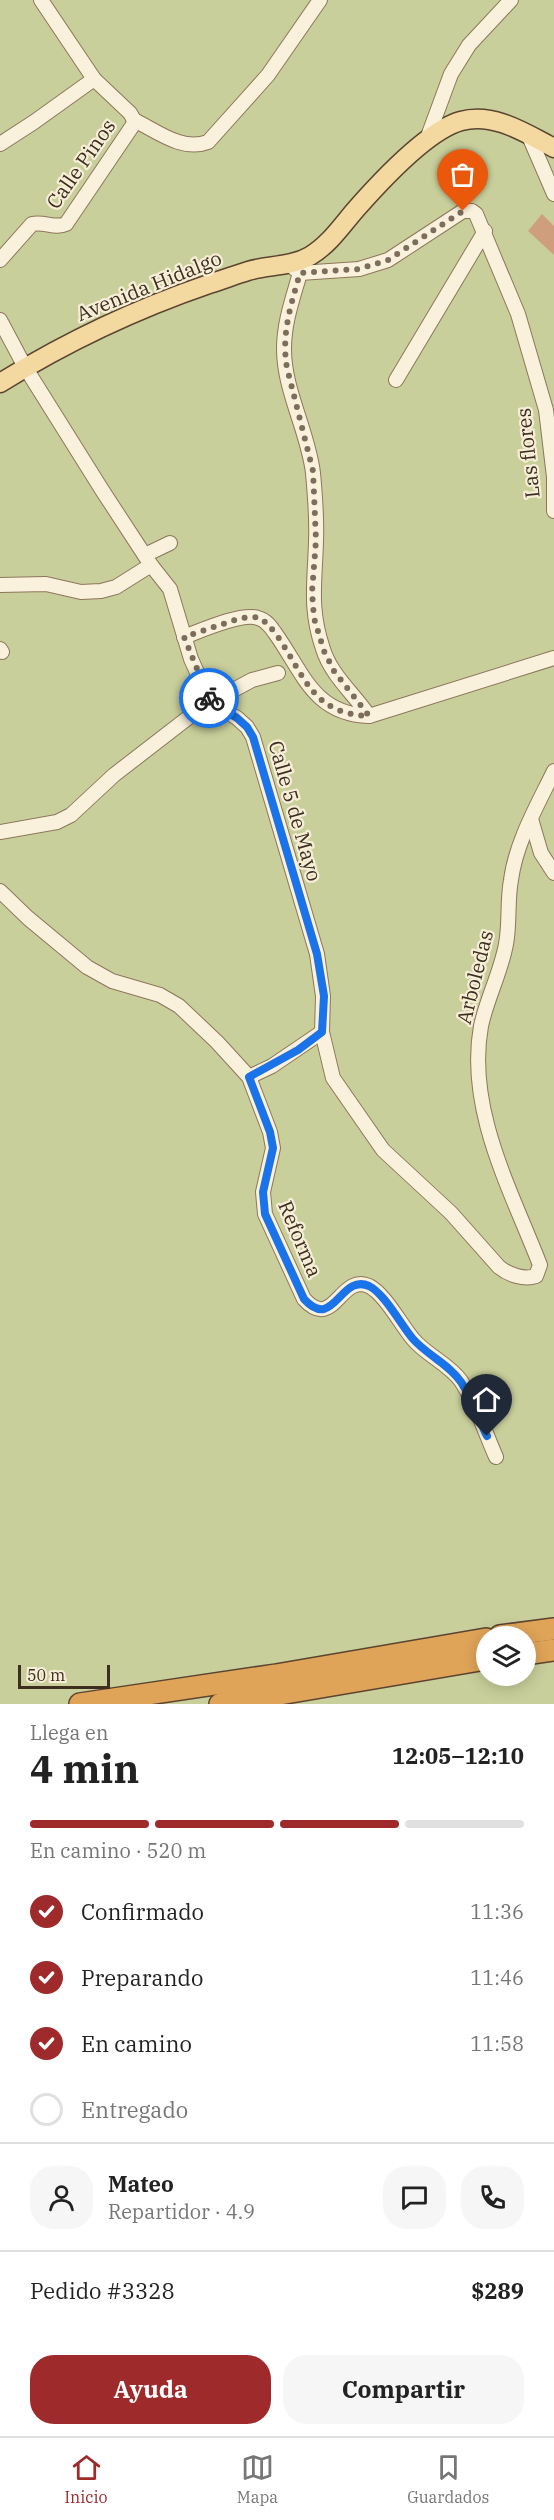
<!DOCTYPE html>
<html lang="es">
<head>
<meta charset="utf-8">
<style>
  body { margin:0; font-family:"IBM Plex Serif",serif; background:#f6f6f6; color:#222; height:100vh; display:flex; flex-direction:column; font-size:22px; white-space:nowrap }
  * { box-sizing:border-box; margin:0 }
  p { font-size:20px; color:#767676 }
  .icon { flex:none; width:33px; height:33px; fill:none; stroke:currentColor; stroke-width:2; stroke-linecap:round; stroke-linejoin:round }
  .map { position:relative; height:1704px; overflow:hidden }
  .panel { display:flex; flex-direction:column; background:#fff; flex:1 }
  .panel>* { flex:none }
  .buttons { position:absolute; left:476px; top:1626px; display:grid; gap:12px }
  .buttons a { display:grid; place-items:center; width:60px; height:60px; border-radius:50%; background:#fff; box-shadow:0 3px 15px #0003; font-size:30px }
  .scale { position:absolute; left:18px; bottom:15px; width:92px; box-sizing:border-box; padding-left:6px; border:3px solid #3d2e20; border-top:0; font-size:16px; line-height:21px; white-space:nowrap; color:#3d2e20; -webkit-text-stroke:4px #f7eed8; paint-order:stroke }
  .pin { position:absolute; display:grid; place-items:center; width:51px; height:51px; color:#fff; margin:-62px -26px; border-radius:50% 50% 50% 0; rotate:-45deg; box-shadow:0 0 6px #0007 }
  .pin .icon { rotate:45deg }
  .courier { position:absolute; display:grid; place-items:center; width:60px; height:60px; margin:-30px; border:4px solid #1a73e8; border-radius:50%; background:#fff; color:#222; box-shadow:0 2px 8px #0007 }
  .summary em { font-style:normal; font-weight:700 }
  .summary div { display:flex; flex-direction:column-reverse }
  .summary { display:flex; align-items:center; justify-content:space-between; height:102px; padding:0 30px }
  h1 { font-size:39px; font-weight:700; line-height:45px }
  .bar { display:grid; grid-template-columns:repeat(4,1fr); gap:9px 6px; align-content:center; height:72px; padding:0 30px }
  .bar i { height:8px; border-radius:4px; background:#e0e0e0 }
  .bar .selected { background:#9e2a2b }
  .bar p { grid-column:span 4 }
  .line { display:flex; align-items:center; gap:15px; padding:0 30px; border-top:2px solid #e0e0e0 }
  .line div { flex:1 }
  .round { display:grid; place-items:center; flex:none; width:63px; height:63px; border-radius:24px; background:#f6f6f6 }
  ol { padding:0 30px; list-style:none }
  li { display:flex; align-items:center; gap:18px; height:66px }
  li p { margin-inline-start:auto }
  li .icon { padding:6px; border-radius:50%; background:#9e2a2b; color:#fff; stroke-width:4 }
  li:last-child { color:#767676 }
  li i { width:33px; height:33px; border:3px solid #e0e0e0; border-radius:50% }
  .primary-button { display:flex; gap:12px; margin-top:auto; padding:12px 30px }
  .primary-button a { flex:1; height:69px; border-radius:24px; background:#9e2a2b; color:#fff; font-size:24px; font-weight:700; line-height:69px; text-align:center }
  .primary-button a+a { background:#f6f6f6; color:#222 }
  .tab-bar { display:flex; justify-content:space-around; align-items:center; height:84px; border-top:2px solid #e0e0e0; background:#fff; font-size:16px; color:#767676 }
  .tab-bar a { display:grid; justify-items:center; gap:3px }
  .tab-bar .selected { color:#9e2a2b }
  .map>svg:first-child { display:block }
  .green { fill:#c9cf9b; fill-rule:evenodd }
  .building { fill:#cf9f7d }
  .lines { fill:none; stroke-linecap:round; stroke-linejoin:round }
  .minor-casing { stroke:#8d765c; stroke-width:16 }
  .major-casing { stroke:#5b4430; stroke-width:21 }
  .highway-casing { stroke:#5b4430; stroke-width:24 }
  .minor { stroke:#faf1dc; stroke-width:14 }
  .major { stroke:#f3d9a0; stroke-width:18 }
  .highway { stroke:#e0a458; stroke-width:21 }
  .done { stroke:#7c6e5b; stroke-width:6; stroke-dasharray:0 10.8 }
  .route { stroke:#1a73e8; stroke-width:8 }
  .labels { text-anchor:middle; stroke-width:4.5; stroke-linejoin:round; paint-order:stroke }
  .street-label { font-size:20px; fill:#3d2e20; stroke:#f7eed8 }
</style>
</head>
<body>
<div class="map">
<svg width="554" height="1704" viewBox="0 0 554 1704">
  <rect width="100%" height="100%" fill="#f0e4c8"/>
  <path class="green" d="M 0,0 L 554,0 L 554,1704 L 0,1704 ZM 486,1636 L 525,1636 L 525,1676 L 486,1676 Z"/>
  <path class="building" d="M 542,214 L 554,226 L 554,255 L 528,231 Z"/>
  <g class="lines">
    <g class="minor-casing">
      <g id="minor">
        <path d="M 41,0 L 94,79 L 130,113 L 134,120"/>
        <path d="M 134,120 C 157,131 182,152 208,142 L 268,75 L 320,0"/>
        <path d="M 528,134 L 554,194"/>
        <path d="M 427,139 L 451,74 L 469,45 L 511,0"/>
        <path d="M 0,144 L 34,122 L 94,79"/>
        <path d="M 0,260 L 32,224 C 44,221 55,229 66,224 L 133,125 L 134,120"/>
        <path d="M 289,264 L 300,273 L 359,269 L 388,260 L 463,211 L 472,211 L 476,214 L 518,314 L 546,410 L 554,477 L 554,511"/>
        <path d="M 300,273 C 293,298 284,322 284,349 C 284,391 308,431 313,473 C 315,495 317,519 316,541 C 315,582 309,608 323,649 C 331,675 354,694 369,716"/>
        <path d="M 0,320 L 25,367 L 102,490 L 151,565 L 170,589 L 191,659 L 210,701 L 237,718 L 247,727 L 253,737 L 317,954 L 323,996 L 322,1032 L 333,1078 L 383,1150 L 451,1213 L 499,1267 C 509,1275 524,1280 536,1276 L 540,1265 C 511,1190 466,1109 481,1026 C 487,998 501,972 506,944 C 510,923 507,901 511,880 C 516,842 537,806 554,771"/>
        <path d="M 396,380 L 485,231"/>
        <path d="M 145,555 L 170,543"/>
        <path d="M 0,585 L 46,584 L 81,592 L 101,591 L 116,587 L 151,565"/>
        <path d="M 184,637 C 200,631 242,612 258,618 C 266,620 271,627 275,633 C 303,672 313,714 369,716 L 554,658"/>
        <path d="M 0,649 L 2,652"/>
        <path d="M 531,819 L 541,853 L 554,873"/>
        <path d="M 0,832 L 57,822 L 71,815 L 114,775 L 202,707 L 252,680 L 278,673"/>
        <path d="M 0,891 L 28,918 L 87,967 L 112,981 L 160,995 L 179,1006 L 217,1042 L 249,1077 L 270,1132 L 273,1148 L 263,1192 L 265,1214 L 304,1299 C 334,1332 340,1273 369,1286 C 385,1294 401,1325 413,1339 C 426,1355 449,1364 461,1381 C 476,1404 485,1432 496,1457"/>
        <path d="M 249,1077 L 272,1066 L 322,1032"/>
      </g>
    </g>
    <g class="major-casing">
      <path id="major" d="M 0,383 C 66,342 136,309 209,284 C 222,280 235,275 248,271 C 268,265 291,267 310,256 C 330,244 342,225 357,208 C 380,182 428,130 461,121 C 494,112 525,133 554,148"/>
    </g>
    <g class="highway-casing">
      <g id="highway">
        <path d="M 500,1636 L 554,1629"/>
        <path d="M 525,1654 L 554,1650"/>
        <path d="M 80,1704 L 276,1675 L 486,1639"/>
        <path d="M 220,1704 L 486,1659"/>
      </g>
    </g>
    <use href="#minor" class="minor"/>
    <use href="#major" class="major"/>
    <use href="#highway" class="highway"/>
  </g>
  <g class="lines">
    <path class="done" d="M 209,698 L 184,637 L 241,618 L 258,617 C 267,622 272,629 278,637 C 305,676 312,714 369,716 L 334,671 L 324,651 L 314,618 L 312,592 L 316,540 L 313,471 L 287,368 C 281,334 291,305 300,273 L 359,269 L 388,260 L 463,211"/>
    <path class="route" d="M 209,698 L 210,701 L 237,718 L 247,727 L 253,737 L 317,954 L 324,996 L 322,1032 L 298,1050 L 249,1077 L 270,1132 L 273,1148 L 263,1192 L 265,1214 L 304,1299 C 334,1332 340,1273 369,1286 C 385,1294 401,1325 413,1339 C 427,1355 449,1364 461,1382 C 472,1398 478,1418 487,1436"/>
  </g>
  <g class="labels">
    <g class="street-label">
      <text transform="translate(81 164) rotate(-55)" y="7">Calle Pinos</text>
      <text transform="translate(149 286) rotate(-22)" y="7">Avenida Hidalgo</text>
      <text transform="translate(528 453) rotate(-96)" y="7">Las flores</text>
      <text transform="translate(295 811) rotate(74)" y="7">Calle 5 de Mayo</text>
      <text transform="translate(475 977) rotate(-76)" y="7">Arboledas</text>
      <text transform="translate(300 1239) rotate(67)" y="7">Reforma</text>
    </g>
  </g>
</svg>
<div class="buttons">
<a><svg class="icon" aria-label="layers" viewBox="0 0 24 24"><path d="M12 4l9 5-9 5-9-5zM3 14l9 5 9-5"/></svg></a>
</div>
<div class="scale">50 m</div>
<div class="pin" style="left:463px;top:211px;background:#ea580c"><svg class="icon" aria-label="bag" viewBox="0 0 24 24"><path d="M5 8h14l-1 12H6zM9 8a3 3 0 0 1 6 0"/></svg></div>
<div class="pin" style="left:487px;top:1436px;background:#1f2937"><svg class="icon" aria-label="home" viewBox="0 0 24 24"><path d="M3 11l9-7 9 7M6 9v11h12V9"/></svg></div>
<div class="courier" style="left:209px;top:698px"><svg class="icon" aria-label="bike" viewBox="0 0 24 24"><circle cx="6" cy="16" r="4"/><circle cx="18" cy="16" r="4"/><path d="M6 16l4-8h5l3 8M10 8l3 8H6M13 5h3"/></svg></div>
</div>
<section class="panel">
<div class="summary"><div><h1>4 min</h1><p>Llega en</p></div><em>12:05–12:10</em></div>
<div class="bar"><i class="selected"></i><i class="selected"></i><i class="selected"></i><i></i><p>En camino · 520 m</p></div>
<ol>
<li><svg class="icon" aria-label="check" viewBox="0 0 24 24"><path d="M5 12l5 5 9-10"/></svg>Confirmado<p>11:36</p></li>
<li><svg class="icon" aria-label="check" viewBox="0 0 24 24"><path d="M5 12l5 5 9-10"/></svg>Preparando<p>11:46</p></li>
<li><svg class="icon" aria-label="check" viewBox="0 0 24 24"><path d="M5 12l5 5 9-10"/></svg>En camino<p>11:58</p></li>
<li><i></i>Entregado</li>
</ol>
<div class="line" style="height:108px"><a class="round"><svg class="icon" aria-label="person" viewBox="0 0 24 24"><circle cx="12" cy="8" r="4"/><path d="M4 21q1-7 8-7t8 7"/></svg></a><div><b>Mateo</b><p>Repartidor · 4.9</p></div><a class="round"><svg class="icon" aria-label="chat" viewBox="0 0 24 24"><path d="M4 5h16v11H9l-5 4z"/></svg></a><a class="round"><svg class="icon" aria-label="phone" viewBox="0 0 24 24"><path d="M5 4h4l2 5-3 2q2 4 5 5l2-3 5 2v4C11 20 4 13 5 4z"/></svg></a></div>
<div class="line" style="height:78px"><div>Pedido #3328</div><b>$289</b></div>
<div class="primary-button"><a>Ayuda</a><a>Compartir</a></div>
</section>
<nav class="tab-bar">
<a class="selected"><svg class="icon" aria-label="home" viewBox="0 0 24 24"><path d="M3 11l9-7 9 7M6 9v11h12V9"/></svg>Inicio</a>
<a><svg class="icon" aria-label="map" viewBox="0 0 24 24"><path d="M3 6l6-2 6 2 6-2v14l-6 2-6-2-6 2zM9 4v14M15 6v14"/></svg>Mapa</a>
<a><svg class="icon" aria-label="saved" viewBox="0 0 24 24"><path d="M7 4h10v16l-5-4-5 4z"/></svg>Guardados</a>
</nav>
</body>
</html>
